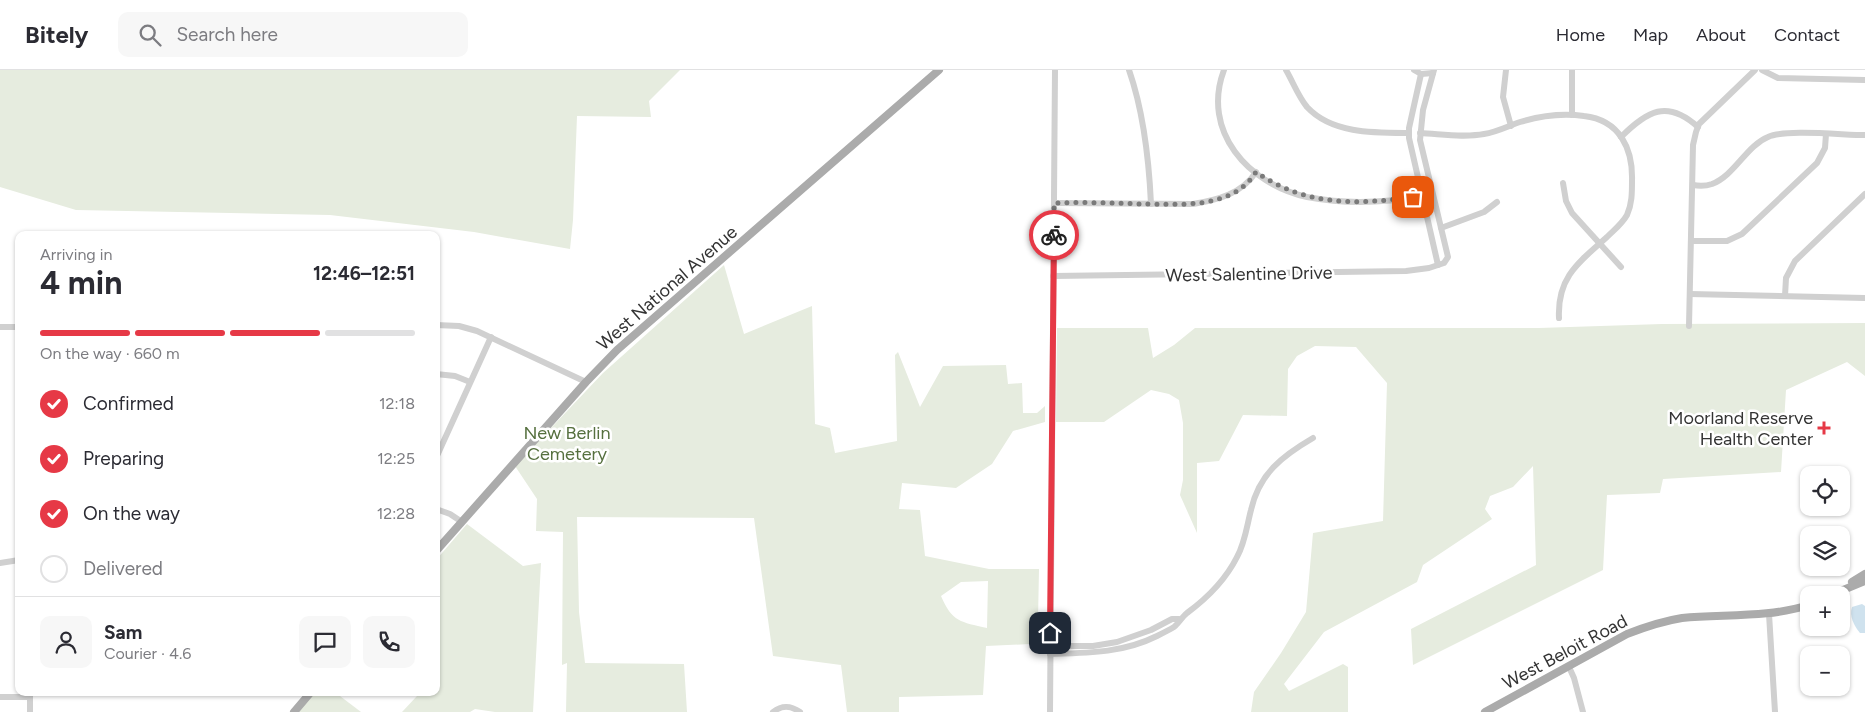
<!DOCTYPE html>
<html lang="en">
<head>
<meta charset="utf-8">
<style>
  body { margin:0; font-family:Figtree,sans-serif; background:#f7f7f7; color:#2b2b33; height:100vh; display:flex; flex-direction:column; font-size:19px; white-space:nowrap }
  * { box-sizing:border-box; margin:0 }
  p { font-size:16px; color:#7c7c81 }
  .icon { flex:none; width:28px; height:28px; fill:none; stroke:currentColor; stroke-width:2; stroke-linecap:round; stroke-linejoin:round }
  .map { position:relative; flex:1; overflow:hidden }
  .sheet { position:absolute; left:15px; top:161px; width:425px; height:465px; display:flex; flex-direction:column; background:#fff; border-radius:10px; box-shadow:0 1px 4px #0004 }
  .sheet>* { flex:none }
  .tools { position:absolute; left:1800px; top:396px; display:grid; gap:10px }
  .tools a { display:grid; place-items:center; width:50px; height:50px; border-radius:10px; background:#fff; box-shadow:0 1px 4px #0004; font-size:25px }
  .pin { position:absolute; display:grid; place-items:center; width:42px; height:42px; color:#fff; margin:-21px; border-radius:10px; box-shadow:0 2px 8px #0006 }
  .courier { position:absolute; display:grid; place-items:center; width:50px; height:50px; margin:-25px; border:4px solid #e63946; border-radius:50%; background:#fff; color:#222; box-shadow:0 1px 6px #0007 }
  .summary em { font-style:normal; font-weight:700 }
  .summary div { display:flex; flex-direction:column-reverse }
  .summary { display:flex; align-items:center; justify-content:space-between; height:85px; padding:0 25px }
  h1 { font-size:32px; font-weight:700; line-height:38px }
  .bar { display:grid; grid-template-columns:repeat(4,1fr); gap:8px 5px; align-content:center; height:60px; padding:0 25px }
  .bar i { height:6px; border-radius:4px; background:#e1e1e2 }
  .bar .on { background:#e63946 }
  .bar p { grid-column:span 4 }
  .line { display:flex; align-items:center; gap:12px; padding:0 25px; border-top:1px solid #e1e1e2 }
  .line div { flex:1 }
  .round { display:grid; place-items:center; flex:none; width:52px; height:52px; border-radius:10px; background:#f7f7f7 }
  ol { padding:0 25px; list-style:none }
  li { display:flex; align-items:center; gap:15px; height:55px }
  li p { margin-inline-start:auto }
  li .icon { padding:5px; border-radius:50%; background:#e63946; color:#fff; stroke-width:4 }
  li:last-child { color:#7c7c81 }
  li i { width:28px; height:28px; border:2px solid #e1e1e2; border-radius:50% }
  header { display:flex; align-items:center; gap:30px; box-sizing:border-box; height:70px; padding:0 25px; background:#fff; border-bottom:1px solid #e1e1e2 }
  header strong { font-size:24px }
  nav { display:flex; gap:28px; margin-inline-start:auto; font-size:18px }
  .search { width:350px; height:45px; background:#f7f7f7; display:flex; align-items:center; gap:12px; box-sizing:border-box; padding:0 18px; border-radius:10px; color:#7c7c81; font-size:19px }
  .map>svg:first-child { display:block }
  .green { fill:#e6ecdf; fill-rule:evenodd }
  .water { fill:#cfe2ee }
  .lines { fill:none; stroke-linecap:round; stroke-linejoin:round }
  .minor { stroke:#d0d0d0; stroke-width:6 }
  .major { stroke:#ababab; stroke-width:8 }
  .done { stroke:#7a7a7a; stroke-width:5; stroke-dasharray:0 9 }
  .route { stroke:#e63946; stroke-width:6 }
  .poi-dot { fill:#e63946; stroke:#fff; stroke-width:2 }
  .labels { text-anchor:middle; stroke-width:5; stroke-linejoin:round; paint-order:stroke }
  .street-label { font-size:18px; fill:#333; stroke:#fff }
  .poi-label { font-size:18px; fill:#333; stroke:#fff; text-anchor:end }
  .park-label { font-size:18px; fill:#56703f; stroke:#fff }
</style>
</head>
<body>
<header>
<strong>Bitely</strong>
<div class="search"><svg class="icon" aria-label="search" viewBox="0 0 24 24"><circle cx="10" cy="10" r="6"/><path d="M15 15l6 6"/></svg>Search here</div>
<nav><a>Home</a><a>Map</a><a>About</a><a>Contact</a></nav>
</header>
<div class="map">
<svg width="1865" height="642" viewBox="0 0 1865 642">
  <rect width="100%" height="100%" fill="#fff"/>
  <g class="green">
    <path d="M 0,0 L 680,0 L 649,31 L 651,47 L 577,46 L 573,150 L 570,179 L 474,162 L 330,145 L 76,140 L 0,117 Z"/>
    <path d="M 724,195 L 744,264 L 812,236 L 815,354 L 830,358 L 835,383 L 897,371 L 895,285 L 898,282 L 920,337 L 943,296 L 1006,295 L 1008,314 L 1022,313 L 1023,343 L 1037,343 L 1045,336 L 1045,352 L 1013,361 L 992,394 L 956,418 L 902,413 L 899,439 L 920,440 L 925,486 L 989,499 L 1039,499 L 1038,550 L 1030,555 L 1030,574 L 986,576 L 983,625 L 899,627 L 899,642 L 847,642 L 841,595 L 773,586 L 754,448 L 577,447 L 579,542 L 585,593 L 684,594 L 687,642 L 566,642 L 567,593 L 562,595 L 563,462 L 536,461 L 537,429 L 515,396 L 603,303 ZM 988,511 L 987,558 C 961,552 952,552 941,526 L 961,512 Z"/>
    <path d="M 1865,253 L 1865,306 L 1847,292 L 1786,320 L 1781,402 L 1663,409 L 1660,423 L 1607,425 L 1603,500 L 1413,595 L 1411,559 L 1536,495 L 1533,396 L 1513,417 L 1490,426 L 1485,439 L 1492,449 L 1423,495 L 1417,512 L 1324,562 L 1284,614 L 1289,621 L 1343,594 L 1348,597 L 1348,642 L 1251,642 L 1254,622 L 1281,583 L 1306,542 L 1313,463 L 1383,451 L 1387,313 L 1356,277 L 1315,276 L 1297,286 L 1288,299 L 1287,346 L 1243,345 L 1219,391 L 1197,393 L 1197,463 L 1180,425 L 1183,410 L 1183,353 L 1179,330 L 1169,324 L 1151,320 L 1104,352 L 1056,352 L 1057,258 L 1148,258 L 1153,288 L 1174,275 L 1195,258 L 1539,258 L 1662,254 Z"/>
    <path d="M 467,454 L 523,496 L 541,493 L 533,642 L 495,642 L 475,639 L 470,642 L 402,642 L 417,626 L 414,623 L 436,622 L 436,490 Z"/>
    <path d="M 315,622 L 336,623 L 361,642 L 298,642 Z"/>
  </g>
  <path class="water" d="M 1862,534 L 1865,536 L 1865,563 L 1860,563 C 1854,556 1849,546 1852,537 Z"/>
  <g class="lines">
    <g class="minor">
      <path d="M 1129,0 C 1143,40 1149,91 1151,134"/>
      <path d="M 1224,0 C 1201,61 1248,114 1307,127 C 1344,134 1384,133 1421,126"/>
      <path d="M 1286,0 C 1293,12 1298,26 1307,37 C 1332,64 1375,63 1409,63"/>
      <path d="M 1414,0 L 1421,4 L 1433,3"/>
      <path d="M 1506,0 L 1503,27 L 1511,56"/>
      <path d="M 1762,0 L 1778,8 L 1865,10"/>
      <path d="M 1421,4 L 1409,58 L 1409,68 L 1438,195"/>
      <path d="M 1572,45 L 1572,0"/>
      <path d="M 1420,63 C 1441,64 1464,68 1484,64 C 1497,62 1508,56 1520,52 C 1540,46 1563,43 1584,46 C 1620,50 1633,79 1632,111 C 1632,123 1632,134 1627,145 C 1622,154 1614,160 1607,167 C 1579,192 1557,207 1559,248"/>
      <path d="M 1621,67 C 1647,41 1667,29 1698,57"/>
      <path d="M 1563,113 L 1566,131 L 1572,143 L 1621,197"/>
      <path d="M 1693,115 C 1699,116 1706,116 1712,114 C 1735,105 1746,76 1768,67 C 1785,59 1843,65 1865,65"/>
      <path d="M 1054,133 L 1193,134 C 1217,130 1242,124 1256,102"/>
      <path d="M 1441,158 L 1484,142 L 1497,132"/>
      <path d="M 1691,171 L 1727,171 L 1742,164 L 1817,93 L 1825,78 L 1826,64"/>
      <path d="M 1053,206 L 1406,201 L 1429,198 L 1444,193 L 1448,187 L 1420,70 L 1423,40 L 1434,0"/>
      <path d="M 1690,224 L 1865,228"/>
      <path d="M 1785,226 L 1786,208 L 1795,191 L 1865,124"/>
      <path d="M 436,255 L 459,256 L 477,261 L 586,312"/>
      <path d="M 1689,256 L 1693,75 L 1696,62 L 1699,54 L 1755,0"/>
      <path d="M 0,257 L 19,257"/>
      <path d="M 436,304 L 455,306 L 470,312"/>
      <path d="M 436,388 L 491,267"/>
      <path d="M 436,439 L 450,444 L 462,452"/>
      <path d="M 0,493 L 19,490"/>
      <path d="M 1769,544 L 1775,642"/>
      <path d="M 1050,576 L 1093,576 L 1117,572 L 1151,560 L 1172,549 L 1179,549"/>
      <path d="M 1050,584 C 1088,583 1123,583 1157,566 C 1163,563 1169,560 1174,557 C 1179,553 1182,547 1187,543 C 1206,529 1226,509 1237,487 C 1245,473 1247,455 1251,440 C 1259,404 1282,386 1313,368"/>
      <path d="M 1569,597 L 1574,608 L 1583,642"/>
      <path d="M 0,627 L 30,627"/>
      <path d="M 30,642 L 30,622"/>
      <path d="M 773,642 C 782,635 790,635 800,642"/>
      <path d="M 1050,642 L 1055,0"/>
    </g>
    <g class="major">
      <path d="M 436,481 L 586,312 L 617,280 L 939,0"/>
      <path d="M 1852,512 L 1865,504"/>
      <path d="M 1831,525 L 1865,511"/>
      <path d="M 294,642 L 311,622"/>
      <path d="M 1485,642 L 1627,564 C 1645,557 1663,551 1682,548 C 1725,544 1768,548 1809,535"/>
    </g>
  </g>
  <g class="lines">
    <path class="done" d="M 1054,165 L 1054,133 C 1083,132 1113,133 1142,134 C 1181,134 1232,140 1256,102 C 1305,136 1357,135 1413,127"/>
    <path class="route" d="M 1050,563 L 1054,165"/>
  </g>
  <path class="poi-dot" d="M1821.5 350.5h5v5h5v5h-5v5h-5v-5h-5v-5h5z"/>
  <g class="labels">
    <g class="street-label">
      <text transform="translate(1249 204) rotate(-1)" y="6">West Salentine Drive</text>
      <text transform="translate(667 218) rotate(-41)" y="6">West National Avenue</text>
      <text transform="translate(1565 582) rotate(-28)" y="6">West Beloit Road</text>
    </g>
    <g class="poi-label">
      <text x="1813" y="354">Moorland Reserve<tspan x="1813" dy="21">Health Center</tspan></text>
    </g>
    <g class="park-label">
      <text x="567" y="369">New Berlin<tspan x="567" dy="21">Cemetery</tspan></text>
    </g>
  </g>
</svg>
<div class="tools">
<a><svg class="icon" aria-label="locate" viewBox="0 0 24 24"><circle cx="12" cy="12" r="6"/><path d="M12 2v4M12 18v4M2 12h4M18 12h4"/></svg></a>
<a><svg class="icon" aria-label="layers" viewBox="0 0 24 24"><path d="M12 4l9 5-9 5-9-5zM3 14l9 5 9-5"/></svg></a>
<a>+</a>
<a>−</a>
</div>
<div class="pin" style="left:1413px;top:127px;background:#ea580c"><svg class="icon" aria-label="bag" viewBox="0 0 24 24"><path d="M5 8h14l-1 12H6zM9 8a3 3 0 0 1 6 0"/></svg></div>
<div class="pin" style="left:1050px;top:563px;background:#1f2937"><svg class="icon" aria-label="home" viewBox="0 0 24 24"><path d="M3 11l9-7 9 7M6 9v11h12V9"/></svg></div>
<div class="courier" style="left:1054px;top:165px"><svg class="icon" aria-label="bike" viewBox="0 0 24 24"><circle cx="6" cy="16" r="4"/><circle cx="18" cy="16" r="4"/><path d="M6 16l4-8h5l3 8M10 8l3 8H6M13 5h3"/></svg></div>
<section class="sheet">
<div class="summary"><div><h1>4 min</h1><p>Arriving in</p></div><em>12:46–12:51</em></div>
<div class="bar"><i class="on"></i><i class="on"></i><i class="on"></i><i></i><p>On the way · 660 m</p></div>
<ol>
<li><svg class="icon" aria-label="check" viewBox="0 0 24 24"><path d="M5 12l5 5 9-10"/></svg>Confirmed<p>12:18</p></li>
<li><svg class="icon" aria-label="check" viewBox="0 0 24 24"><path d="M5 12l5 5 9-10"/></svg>Preparing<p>12:25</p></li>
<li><svg class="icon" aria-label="check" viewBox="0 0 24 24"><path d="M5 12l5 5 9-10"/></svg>On the way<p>12:28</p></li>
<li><i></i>Delivered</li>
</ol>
<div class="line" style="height:90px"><a class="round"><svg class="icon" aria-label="person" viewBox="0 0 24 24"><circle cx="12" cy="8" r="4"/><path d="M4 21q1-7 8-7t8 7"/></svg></a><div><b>Sam</b><p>Courier · 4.6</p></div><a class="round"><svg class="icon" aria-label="chat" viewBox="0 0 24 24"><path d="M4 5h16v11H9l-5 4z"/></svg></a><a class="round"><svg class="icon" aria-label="phone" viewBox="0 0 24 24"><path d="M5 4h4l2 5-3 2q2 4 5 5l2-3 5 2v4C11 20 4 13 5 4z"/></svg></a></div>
</section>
</div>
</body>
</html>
